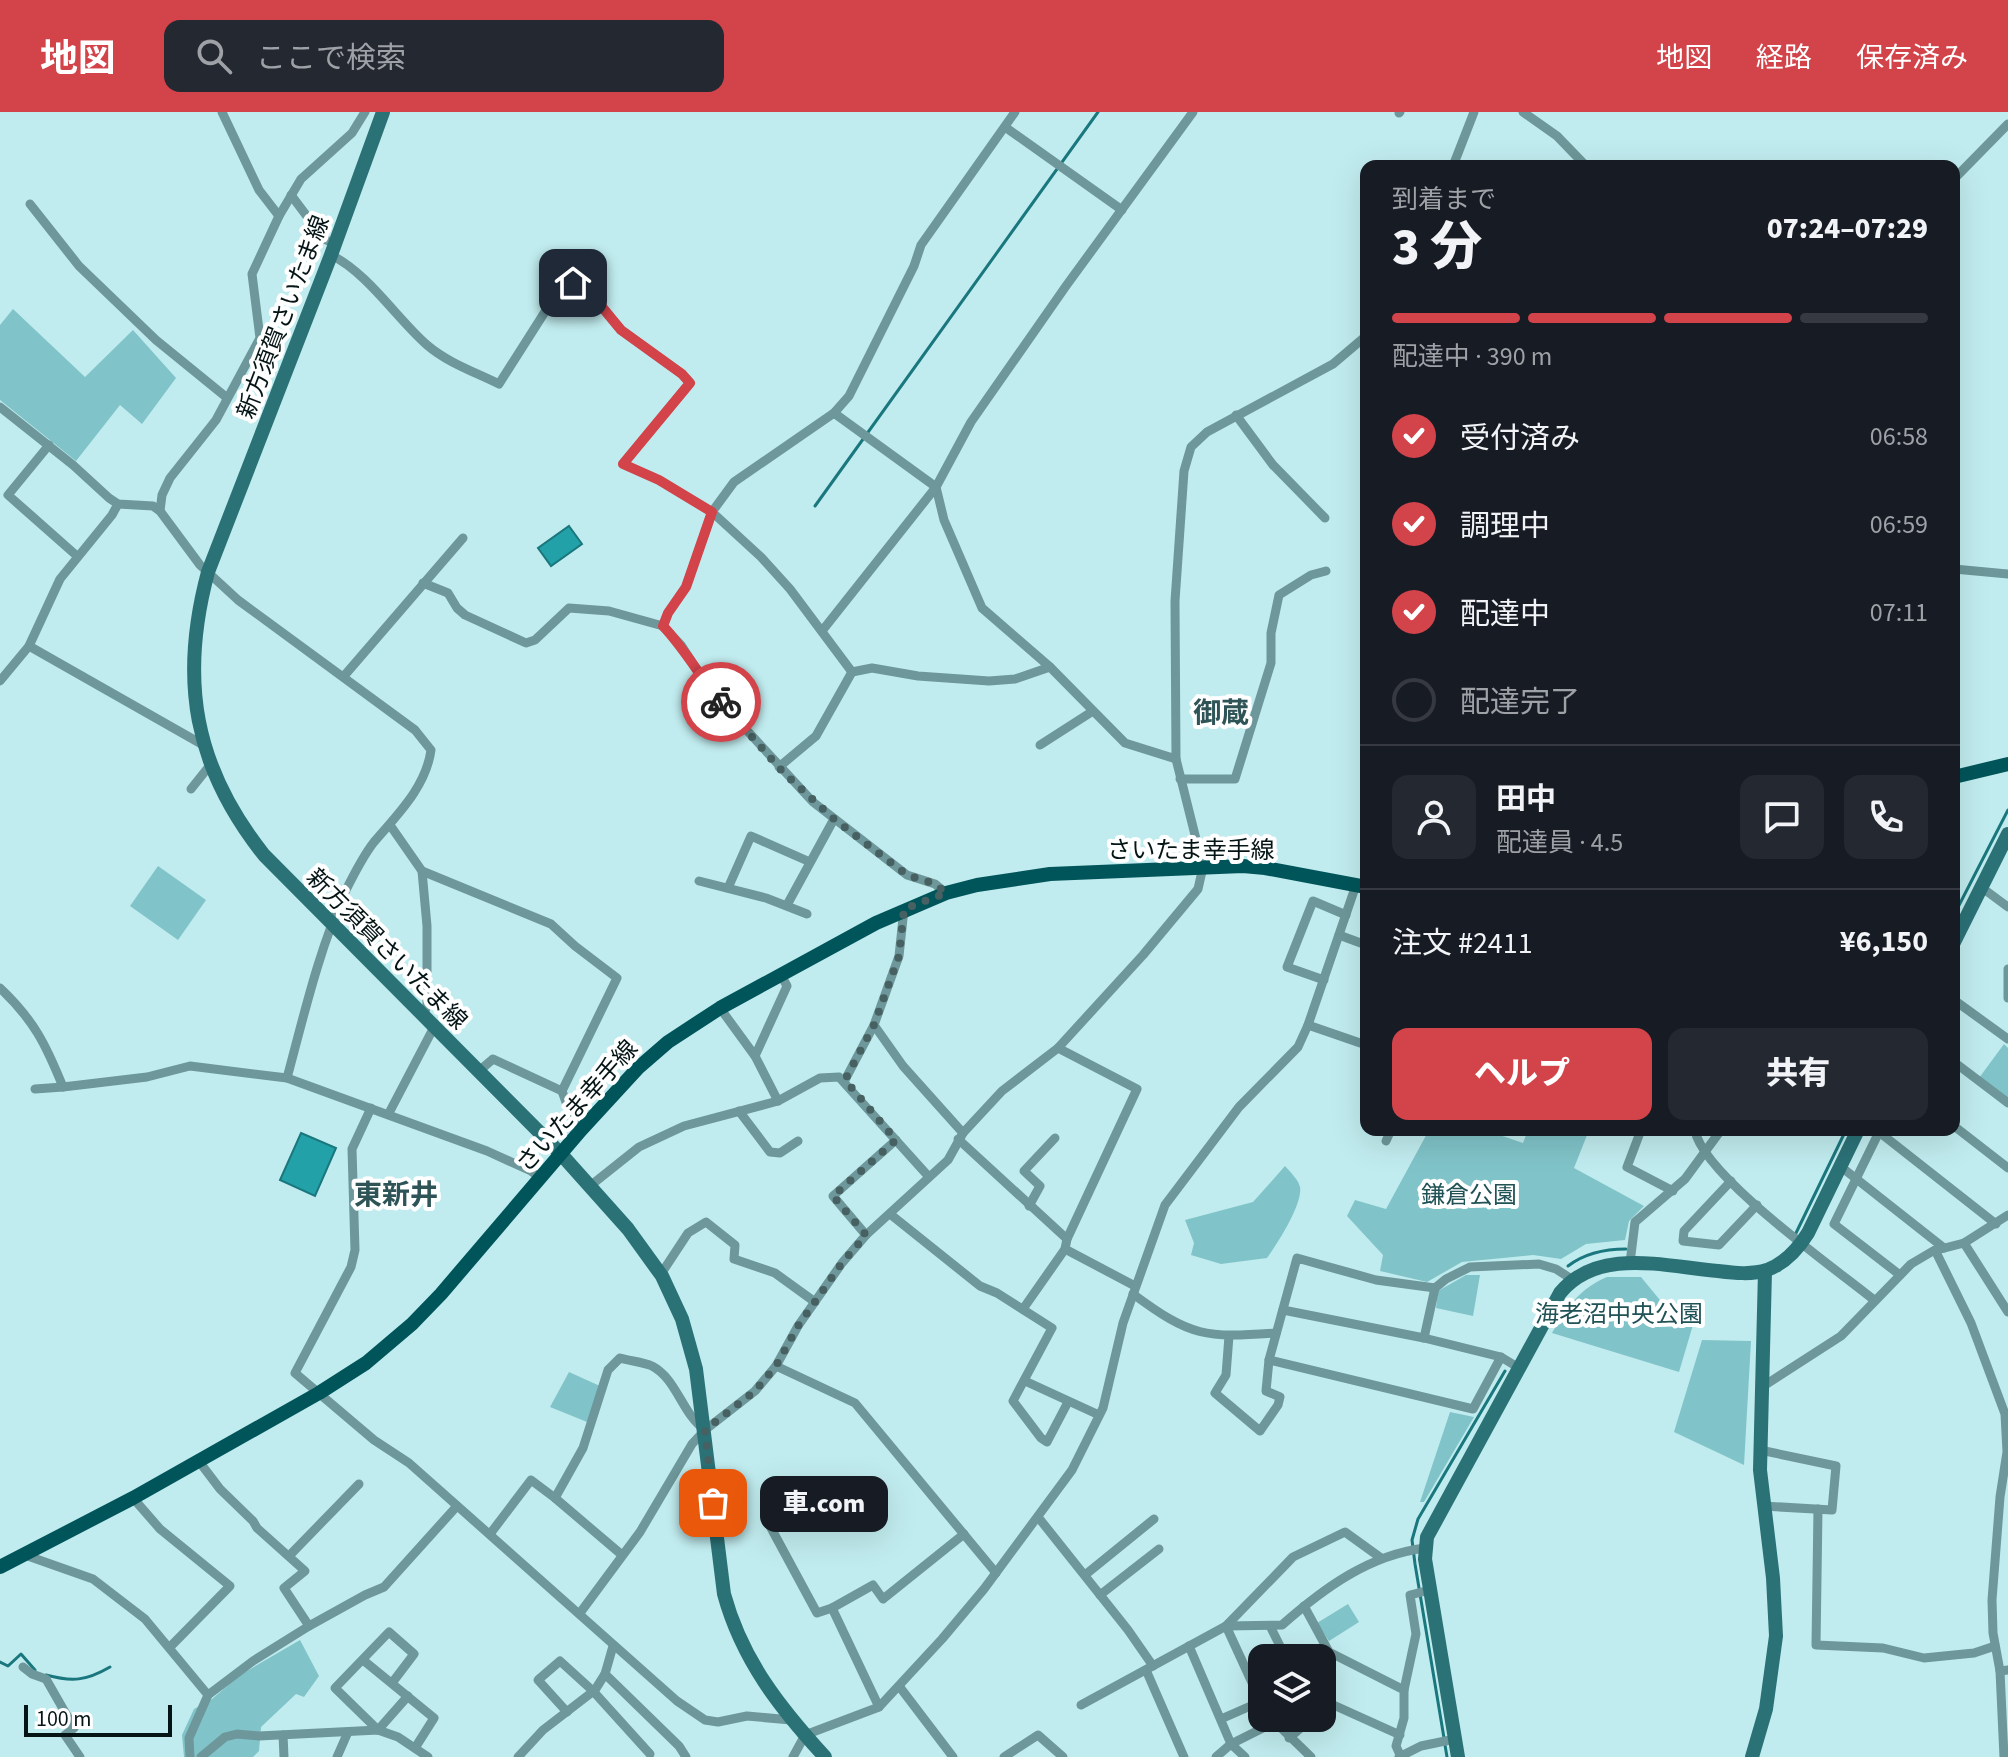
<!DOCTYPE html>
<html lang="ja">
<head>
<meta charset="utf-8">
<style>
  body { margin:0; font-family:"Source Sans 3","Noto Sans JP",sans-serif; background:#242831; color:#f1f3f6; height:100vh; display:flex; flex-direction:column; font-size:30px; white-space:nowrap }
  * { box-sizing:border-box; margin:0 }
  p { font-size:26px; color:#9ea1a6 }
  .icon { flex:none; width:44px; height:44px; fill:none; stroke:currentColor; stroke-width:2; stroke-linecap:round; stroke-linejoin:round }
  .map { position:relative; flex:1; overflow:hidden }
  .details { position:absolute; left:1360px; top:48px; width:600px; height:976px; display:flex; flex-direction:column; background:#171b24; border-radius:16px; box-shadow:0 8px 32px #0002 }
  .details>* { flex:none }
  .controls { position:absolute; left:1248px; top:1532px; display:grid; gap:16px }
  .controls a { display:grid; place-items:center; width:88px; height:88px; border-radius:16px; background:#171b24; box-shadow:0 8px 32px #0002; font-size:40px }
  .scale { position:absolute; left:24px; bottom:20px; width:148px; box-sizing:border-box; padding-left:8px; border:4px solid #051415; border-top:0; font-size:22px; line-height:28px; white-space:nowrap; color:#051415; -webkit-text-stroke:6px #fff; paint-order:stroke }
  .pin { position:absolute; display:grid; place-items:center; width:68px; height:68px; color:#fff; margin:-34px; border-radius:16px; box-shadow:0 4px 12px #0006 }
  .courier { position:absolute; display:grid; place-items:center; width:80px; height:80px; margin:-40px; border:6px solid #d2434a; border-radius:50%; background:#fff; color:#222; box-shadow:0 2px 10px #0007 }
  .bubble { position:absolute; height:56px; border-radius:16px; background:#171b24; box-shadow:0 8px 32px #0002; font-size:26px; font-weight:800; line-height:56px; text-align:center }
  .summary em { font-style:normal; font-weight:800 }
  .summary div { display:flex; flex-direction:column-reverse }
  .summary { display:flex; align-items:center; justify-content:space-between; height:136px; padding:0 32px }
  h1 { font-size:52px; font-weight:800; line-height:60px }
  .bar { display:grid; grid-template-columns:repeat(4,1fr); gap:12px 8px; align-content:center; height:96px; padding:0 32px }
  .bar i { height:10px; border-radius:6px; background:#363941 }
  .bar .current { background:#d2434a }
  .bar p { grid-column:span 4 }
  .line { display:flex; align-items:center; gap:20px; padding:0 32px; border-top:2px solid #363941 }
  .line div { flex:1 }
  .round { display:grid; place-items:center; flex:none; width:84px; height:84px; border-radius:16px; background:#242831 }
  ol { padding:0 32px; list-style:none }
  li { display:flex; align-items:center; gap:24px; height:88px }
  li p { margin-inline-start:auto }
  li .icon { padding:8px; border-radius:50%; background:#d2434a; color:#fff; stroke-width:4 }
  li:last-child { color:#9ea1a6 }
  li i { width:44px; height:44px; border:4px solid #363941; border-radius:50% }
  .button { display:flex; gap:16px; margin-top:auto; padding:16px 32px }
  .button a { flex:1; height:92px; border-radius:16px; background:#d2434a; color:#fff; font-size:32px; font-weight:800; line-height:92px; text-align:center }
  .button a+a { background:#242831; color:#f1f3f6 }
  header { display:flex; align-items:center; gap:48px; box-sizing:border-box; height:112px; padding:0 40px; background:#d2434a; color:#fff }
  header strong { font-size:38px }
  nav { display:flex; gap:44px; margin-inline-start:auto; font-size:28px }
  .search { width:560px; height:72px; background:#242831; display:flex; align-items:center; gap:20px; box-sizing:border-box; padding:0 28px; border-radius:16px; color:#9ea1a6; font-size:30px }
  .map>svg:first-child { display:block }
  .green { fill:#80c4c9 }
  .water { fill:#23a1a9; stroke:#1a777d; stroke-width:2 }
  .lines { fill:none; stroke-linecap:round; stroke-linejoin:round }
  .stream { stroke:#1a777d; stroke-width:3 }
  .street { stroke:#6d979a; stroke-width:9 }
  .secondary { stroke:#2b7277; stroke-width:14 }
  .primary { stroke:#00555a; stroke-width:14 }
  .done { stroke:#476061; stroke-width:8; stroke-dasharray:0 14.4 }
  .route { stroke:#d2434a; stroke-width:10 }
  .labels { text-anchor:middle; stroke-width:8; stroke-linejoin:round; paint-order:stroke }
  .street-label { font-size:24px; fill:#051415; stroke:#fff }
  .park-label { font-size:24px; fill:#205256; stroke:#fff }
  .quarter-label { font-size:28px; font-weight:bold; fill:#2e5457; stroke:#fff }
</style>
</head>
<body>
<header>
<strong>地図</strong>
<div class="search"><svg class="icon" aria-label="search" viewBox="0 0 24 24"><circle cx="10" cy="10" r="6"/><path d="M15 15l6 6"/></svg>ここで検索</div>
<nav><a>地図</a><a>経路</a><a>保存済み</a></nav>
</header>
<div class="map">
<svg width="2008" height="1645" viewBox="0 0 2008 1645">
  <rect width="100%" height="100%" fill="#c1ecef"/>
  <g class="green">
    <path d="M 13,197 L 85,265 L 133,218 L 176,266 L 142,312 L 120,293 L 76,349 L 0,288 L 0,213 Z"/>
    <path d="M 158,754 L 206,788 L 178,828 L 130,794 Z"/>
    <path d="M 2004,932 L 2008,936 L 2008,989 L 1979,966 Z"/>
    <path d="M 1429,1018 L 1485,1018 L 1523,1031 L 1528,1018 L 1589,1018 L 1574,1056 L 1644,1094 L 1629,1109 L 1625,1128 L 1586,1132 L 1561,1147 L 1533,1143 L 1462,1150 L 1427,1170 L 1380,1159 L 1383,1143 L 1347,1104 L 1355,1088 L 1386,1097 Z"/>
    <path d="M 1285,1054 C 1291,1061 1298,1067 1300,1075 C 1303,1092 1277,1132 1267,1146 L 1221,1152 L 1191,1143 L 1194,1131 L 1185,1108 L 1253,1090 Z"/>
    <path d="M 1466,1163 L 1480,1163 L 1473,1204 L 1436,1196 L 1438,1179 Z"/>
    <path d="M 1607,1165 L 1641,1165 L 1664,1193 L 1698,1196 L 1679,1260 L 1552,1221 C 1566,1196 1579,1177 1607,1165 Z"/>
    <path d="M 1702,1228 L 1751,1229 L 1744,1353 L 1674,1320 Z"/>
    <path d="M 569,1260 L 600,1274 L 587,1310 L 550,1295 Z"/>
    <path d="M 1450,1300 L 1474,1305 L 1424,1390 L 1420,1390 Z"/>
    <path d="M 1348,1492 L 1359,1510 L 1329,1529 L 1317,1511 Z"/>
    <path d="M 300,1528 L 319,1564 L 304,1585 L 296,1582 L 261,1615 L 259,1639 L 253,1645 L 184,1645 L 182,1623 L 194,1597 L 212,1587 L 240,1563 Z"/>
  </g>
  <g class="water">
    <path d="M 569,414 L 582,432 L 551,454 L 538,436 Z"/>
    <path d="M 301,1021 L 336,1036 L 315,1084 L 280,1068 Z"/>
  </g>
  <g class="lines">
    <g class="stream">
      <path d="M 815,394 L 1098,0"/>
      <path d="M 1954,803 L 2008,698"/>
      <path d="M 1796,1121 L 1846,1018"/>
      <path d="M 1568,1154 C 1585,1141 1605,1137 1626,1137"/>
      <path d="M 0,1550 L 8,1554 L 21,1542 L 35,1558"/>
      <path d="M 46,1563 C 72,1570 86,1569 110,1555"/>
      <path d="M 1444,1626 L 1415,1452 L 1412,1428 L 1418,1407 L 1505,1259"/>
      <path d="M 1445,1633 L 1447,1645"/>
    </g>
    <g class="street">
      <path d="M 222,0 L 259,78 L 279,104"/>
      <path d="M 1523,0 L 1557,24 L 1586,54"/>
      <path d="M 1399,1 L 1400,0"/>
      <path d="M 1005,15 L 1122,98"/>
      <path d="M 1453,54 L 1474,0"/>
      <path d="M 1954,67 L 2008,12"/>
      <path d="M 291,83 L 324,127 L 335,132"/>
      <path d="M 30,92 L 79,154 L 156,228 L 226,285"/>
      <path d="M 331,143 C 368,161 397,207 427,233 C 448,251 475,260 499,272 L 562,173 L 583,172 L 621,218 L 682,262 L 690,271 L 623,352 L 659,368 L 712,400 L 761,445 L 790,477 L 852,560"/>
      <path d="M 0,295 L 73,353 L 109,386 L 118,392 L 153,394 L 160,399 L 200,453 L 238,488 L 415,618 L 431,638 C 426,675 397,703 374,730 C 363,744 354,762 346,778 C 319,837 304,903 287,966"/>
      <path d="M 834,301 L 936,375 L 944,408 L 982,496 L 1050,555 L 1125,631 L 1176,647"/>
      <path d="M 1236,303 L 1273,353 L 1325,406"/>
      <path d="M 49,333 L 8,383 L 77,444"/>
      <path d="M 160,399 L 162,383 L 170,366 L 216,308 L 260,226 L 252,162 L 279,104 L 301,67 L 352,21 L 365,0"/>
      <path d="M 1954,457 L 2008,462"/>
      <path d="M 423,471 L 448,481 L 457,496 L 465,503 L 526,531 L 535,528 L 569,496 L 609,499 L 663,514 L 681,533 L 706,572 L 728,598 L 813,690 L 907,763 L 935,772 L 946,781"/>
      <path d="M 663,514 L 668,501 L 686,475 L 712,400 L 734,370 L 834,301 L 849,284 L 914,154 L 921,133 L 1015,0"/>
      <path d="M 822,519 L 936,375 L 971,310 L 1066,174 L 1193,0"/>
      <path d="M 29,534 L 205,634"/>
      <path d="M 852,560 L 872,556 L 918,564 L 989,569 L 1015,567 L 1050,555"/>
      <path d="M 344,564 L 463,426"/>
      <path d="M 0,569 L 29,534 L 60,467 L 112,403 L 118,392"/>
      <path d="M 1040,633 L 1093,599"/>
      <path d="M 779,655 L 816,624 L 852,560"/>
      <path d="M 1180,667 L 1235,667 L 1271,551 L 1271,521 L 1279,483 L 1311,463 L 1326,459"/>
      <path d="M 191,677 L 211,652"/>
      <path d="M 390,713 L 422,759 L 427,814 L 427,893 L 423,905"/>
      <path d="M 422,759 L 551,812 L 575,834 L 617,866 L 562,979 L 573,1010 L 581,1018"/>
      <path d="M 699,769 L 766,786 L 807,802"/>
      <path d="M 1981,775 L 2008,795"/>
      <path d="M 728,776 L 751,724 L 810,750"/>
      <path d="M 787,793 L 834,707"/>
      <path d="M 1339,823 L 1366,833"/>
      <path d="M 2008,857 L 2008,886"/>
      <path d="M 1324,868 L 1287,855 L 1313,789 L 1346,803"/>
      <path d="M 0,876 C 34,908 46,933 63,975 L 147,965 L 190,954 L 287,966 L 487,1039 L 531,1059 L 540,1066"/>
      <path d="M 1954,888 L 2008,927"/>
      <path d="M 720,896 L 755,944 L 778,989"/>
      <path d="M 874,913 L 903,954 L 963,1021"/>
      <path d="M 1308,913 L 1366,933"/>
      <path d="M 755,944 L 787,874 L 781,863"/>
      <path d="M 1954,950 L 2008,991"/>
      <path d="M 479,959 L 493,947 L 562,979"/>
      <path d="M 845,968 L 874,913 L 899,844 L 904,797"/>
      <path d="M 35,977 L 63,975"/>
      <path d="M 371,996 L 352,1037 L 355,1138 L 351,1155 L 295,1261 L 374,1328 L 409,1351 L 677,1589 L 705,1608 L 718,1610 L 747,1604 L 791,1608"/>
      <path d="M 739,999 L 770,1040 L 780,1041 L 798,1029"/>
      <path d="M 389,1001 L 434,915"/>
      <path d="M 1954,1014 L 2008,1056"/>
      <path d="M 1641,1018 L 1627,1055 L 1673,1079"/>
      <path d="M 1695,1018 C 1702,1063 1836,1157 1874,1188"/>
      <path d="M 1880,1018 L 1834,1112 L 1900,1163"/>
      <path d="M 1879,1020 L 1996,1112"/>
      <path d="M 958,1027 L 1067,1127"/>
      <path d="M 1386,1029 L 1391,1018"/>
      <path d="M 1840,1054 L 1944,1136"/>
      <path d="M 1731,1069 L 1684,1119 L 1683,1129 L 1719,1133 L 1757,1093"/>
      <path d="M 590,1074 L 639,1035 L 684,1014 L 778,989 L 820,966 L 839,965 L 929,1065"/>
      <path d="M 1029,1094 L 1040,1074 L 1024,1059 L 1055,1026"/>
      <path d="M 890,1102 L 980,1174 L 997,1181 L 1052,1216 L 1013,1289 L 1041,1326 L 1047,1330 L 1068,1290"/>
      <path d="M 866,1123 L 833,1084 L 896,1028"/>
      <path d="M 1964,1131 L 2008,1200"/>
      <path d="M 1065,1137 L 1135,1174"/>
      <path d="M 1935,1138 L 1971,1211 L 2005,1302 L 2007,1340 L 2000,1385 L 1992,1488 L 1993,1521 L 2000,1559"/>
      <path d="M 1630,1151 L 1635,1110 L 1685,1067 L 1721,1018"/>
      <path d="M 661,1162 L 688,1121 L 706,1110 L 735,1133 L 734,1147 L 775,1161 L 815,1190"/>
      <path d="M 1435,1176 L 1376,1168 L 1297,1146 L 1269,1248 L 1473,1297 L 1501,1245 L 1519,1256"/>
      <path d="M 1133,1182 C 1191,1225 1205,1226 1276,1221"/>
      <path d="M 1023,1197 L 1065,1137 L 1067,1127 L 1137,977 L 1058,936"/>
      <path d="M 1283,1198 L 1424,1226 L 1501,1245"/>
      <path d="M 1229,1224 L 1226,1263 L 1215,1281 L 1260,1319 L 1278,1293 L 1280,1285 L 1266,1279 L 1269,1248"/>
      <path d="M 1424,1226 L 1435,1176 L 1446,1167 L 1470,1155 L 1539,1152 L 1556,1157 L 1573,1168"/>
      <path d="M 776,1254 L 855,1291 L 996,1461"/>
      <path d="M 1025,1269 L 1099,1303"/>
      <path d="M 1762,1275 L 1841,1224 L 1911,1152 L 1933,1139 L 1964,1131 L 2008,1103"/>
      <path d="M 1760,1338 L 1836,1354 L 1832,1398 L 1763,1394"/>
      <path d="M 198,1348 L 220,1377 L 253,1409 L 257,1416 L 305,1459 L 284,1476 L 309,1514"/>
      <path d="M 133,1386 L 160,1417 L 230,1474 L 170,1535"/>
      <path d="M 555,1386 L 622,1443"/>
      <path d="M 1818,1397 L 1816,1533 L 1883,1536 L 1924,1546 L 1974,1541 L 1995,1534"/>
      <path d="M 1038,1405 L 1128,1518 L 1153,1554"/>
      <path d="M 770,1414 L 817,1501 L 832,1496"/>
      <path d="M 490,1422 L 531,1368 L 555,1386 L 583,1336 L 608,1258 L 620,1246 C 630,1249 643,1250 652,1254 C 677,1267 682,1302 705,1318"/>
      <path d="M 25,1443 L 93,1467 L 145,1507 L 208,1583"/>
      <path d="M 289,1444 L 359,1372"/>
      <path d="M 1085,1463 L 1154,1407"/>
      <path d="M 1100,1483 L 1159,1437"/>
      <path d="M 1304,1494 L 1329,1540 L 1404,1578 L 1404,1606 L 1396,1634 L 1401,1645"/>
      <path d="M 580,1501 L 640,1420 L 692,1332 L 705,1318 L 755,1279 L 776,1254 L 798,1214 L 842,1151 L 866,1123 L 948,1048 L 963,1021 L 1002,979 L 1058,936 L 1143,843 L 1198,777 L 1203,755 L 1176,647 L 1175,489 L 1184,359 L 1191,335 L 1207,320 L 1333,252 L 1366,224"/>
      <path d="M 1270,1514 L 1286,1546"/>
      <path d="M 1189,1534 L 1231,1632 L 1245,1645"/>
      <path d="M 363,1548 L 434,1606 L 415,1636"/>
      <path d="M 23,1555 L 32,1562 L 46,1567 L 74,1616 L 65,1623 L 80,1645"/>
      <path d="M 1146,1558 L 1184,1645"/>
      <path d="M 605,1562 L 679,1634 L 686,1645"/>
      <path d="M 392,1571 L 414,1542 L 389,1520 L 335,1576 L 378,1618 L 408,1584"/>
      <path d="M 899,1574 L 953,1645"/>
      <path d="M 1404,1578 L 1416,1522 L 1410,1483 L 1430,1478"/>
      <path d="M 1261,1590 L 1226,1514 L 1293,1445 L 1345,1420 L 1381,1446"/>
      <path d="M 1081,1593 L 1226,1514 L 1282,1513 C 1324,1476 1369,1443 1425,1436"/>
      <path d="M 879,1595 L 832,1496 L 873,1473 L 883,1487 L 964,1422"/>
      <path d="M 1322,1597 L 1329,1591 L 1400,1623"/>
      <path d="M 567,1600 L 538,1568 L 560,1549 L 593,1579 L 650,1642"/>
      <path d="M 1221,1607 L 1262,1589"/>
      <path d="M 283,1623 L 284,1645"/>
      <path d="M 1289,1626 L 1312,1606"/>
      <path d="M 190,1645 L 189,1626 L 208,1583 L 253,1549 L 309,1514 L 365,1483 L 384,1475 L 457,1394"/>
      <path d="M 201,1645 L 225,1625 L 237,1622 L 259,1624 L 378,1618 L 398,1625 L 428,1645"/>
      <path d="M 337,1645 L 348,1620"/>
      <path d="M 518,1645 L 543,1618 L 595,1578 L 605,1562 L 613,1534"/>
      <path d="M 793,1645 L 805,1623 L 879,1595 L 942,1527 L 984,1477 L 1072,1358 L 1103,1296 L 1123,1211 L 1165,1093 L 1239,995 L 1298,935 L 1308,913 L 1356,773"/>
      <path d="M 1004,1645 L 1038,1623 L 1063,1645"/>
      <path d="M 1216,1645 L 1231,1632 L 1275,1610 L 1311,1645"/>
      <path d="M 1399,1645 L 1421,1634 L 1455,1627"/>
      <path d="M 2004,1645 L 2000,1559 L 2008,1558"/>
    </g>
    <g class="secondary">
      <path d="M 383,0 L 331,143 L 208,460 C 179,568 194,655 264,743 L 561,1042 L 628,1117 L 662,1164 L 682,1207 L 696,1257 L 724,1482 C 742,1548 780,1596 825,1645"/>
      <path d="M 1954,830 L 2008,722"/>
      <path d="M 1458,1645 L 1425,1447 L 1427,1425 L 1560,1181 C 1598,1134 1667,1155 1718,1159 C 1734,1161 1752,1163 1767,1158 C 1786,1151 1798,1137 1808,1121 L 1858,1018"/>
      <path d="M 1752,1645 L 1766,1597 L 1776,1524 L 1773,1466 L 1760,1358 L 1765,1159"/>
    </g>
    <g class="primary">
      <path d="M 1954,665 L 2008,652"/>
      <path d="M 0,1455 L 133,1386 L 319,1281 L 366,1251 L 412,1212 L 441,1182 L 581,1018 L 638,956 L 668,930 L 720,896 L 876,811 L 946,781 L 977,773 L 1050,762 L 1243,754 L 1265,756 L 1366,775"/>
    </g>
  </g>
  <g class="lines">
    <path class="done" d="M 713,1391 L 705,1318 L 755,1279 L 776,1254 L 798,1214 L 842,1151 L 866,1123 L 833,1084 L 896,1028 L 845,968 L 874,913 L 899,844 L 904,797 L 946,781 L 935,772 L 907,763 L 834,707 L 783,660 L 721,590"/>
    <path class="route" d="M 573,171 L 583,172 L 621,218 L 682,262 L 690,271 L 623,352 L 659,368 L 712,400 L 686,475 L 668,501 L 663,514 C 685,537 700,565 721,590"/>
  </g>
  <g class="labels">
    <g class="street-label">
      <text transform="translate(283 205) rotate(-69)" y="8">新方須賀さいたま線</text>
      <text x="1191" y="746">さいたま幸手線</text>
      <text transform="translate(387 837) rotate(45)" y="8">新方須賀さいたま線</text>
      <text transform="translate(577 994) rotate(-48)" y="8">さいたま幸手線</text>
    </g>
    <g class="park-label">
      <text x="1469" y="1091">鎌倉公園</text>
      <text x="1619" y="1210">海老沼中央公園</text>
    </g>
    <g class="quarter-label">
      <text x="1221" y="610">御蔵</text>
      <text x="396" y="1092">東新井</text>
    </g>
  </g>
</svg>
<div class="controls">
<a><svg class="icon" aria-label="layers" viewBox="0 0 24 24"><path d="M12 4l9 5-9 5-9-5zM3 14l9 5 9-5"/></svg></a>
</div>
<div class="scale">100 m</div>
<div class="pin" style="left:713px;top:1391px;background:#ea580c"><svg class="icon" aria-label="bag" viewBox="0 0 24 24"><path d="M5 8h14l-1 12H6zM9 8a3 3 0 0 1 6 0"/></svg></div>
<div class="pin" style="left:573px;top:171px;background:#1f2937"><svg class="icon" aria-label="home" viewBox="0 0 24 24"><path d="M3 11l9-7 9 7M6 9v11h12V9"/></svg></div>
<div class="courier" style="left:721px;top:590px"><svg class="icon" aria-label="bike" viewBox="0 0 24 24"><circle cx="6" cy="16" r="4"/><circle cx="18" cy="16" r="4"/><path d="M6 16l4-8h5l3 8M10 8l3 8H6M13 5h3"/></svg></div>
<div class="bubble" style="left:760px;top:1364px;width:128px">車.com</div>
<section class="details">
<div class="summary"><div><h1>3 分</h1><p>到着まで</p></div><em>07:24–07:29</em></div>
<div class="bar"><i class="current"></i><i class="current"></i><i class="current"></i><i></i><p>配達中 · 390 m</p></div>
<ol>
<li><svg class="icon" aria-label="check" viewBox="0 0 24 24"><path d="M5 12l5 5 9-10"/></svg>受付済み<p>06:58</p></li>
<li><svg class="icon" aria-label="check" viewBox="0 0 24 24"><path d="M5 12l5 5 9-10"/></svg>調理中<p>06:59</p></li>
<li><svg class="icon" aria-label="check" viewBox="0 0 24 24"><path d="M5 12l5 5 9-10"/></svg>配達中<p>07:11</p></li>
<li><i></i>配達完了</li>
</ol>
<div class="line" style="height:144px"><a class="round"><svg class="icon" aria-label="person" viewBox="0 0 24 24"><circle cx="12" cy="8" r="4"/><path d="M4 21q1-7 8-7t8 7"/></svg></a><div><b>田中</b><p>配達員 · 4.5</p></div><a class="round"><svg class="icon" aria-label="chat" viewBox="0 0 24 24"><path d="M4 5h16v11H9l-5 4z"/></svg></a><a class="round"><svg class="icon" aria-label="phone" viewBox="0 0 24 24"><path d="M5 4h4l2 5-3 2q2 4 5 5l2-3 5 2v4C11 20 4 13 5 4z"/></svg></a></div>
<div class="line" style="height:104px"><div>注文 #2411</div><b>¥6,150</b></div>
<div class="button"><a>ヘルプ</a><a>共有</a></div>
</section>
</div>
</body>
</html>
